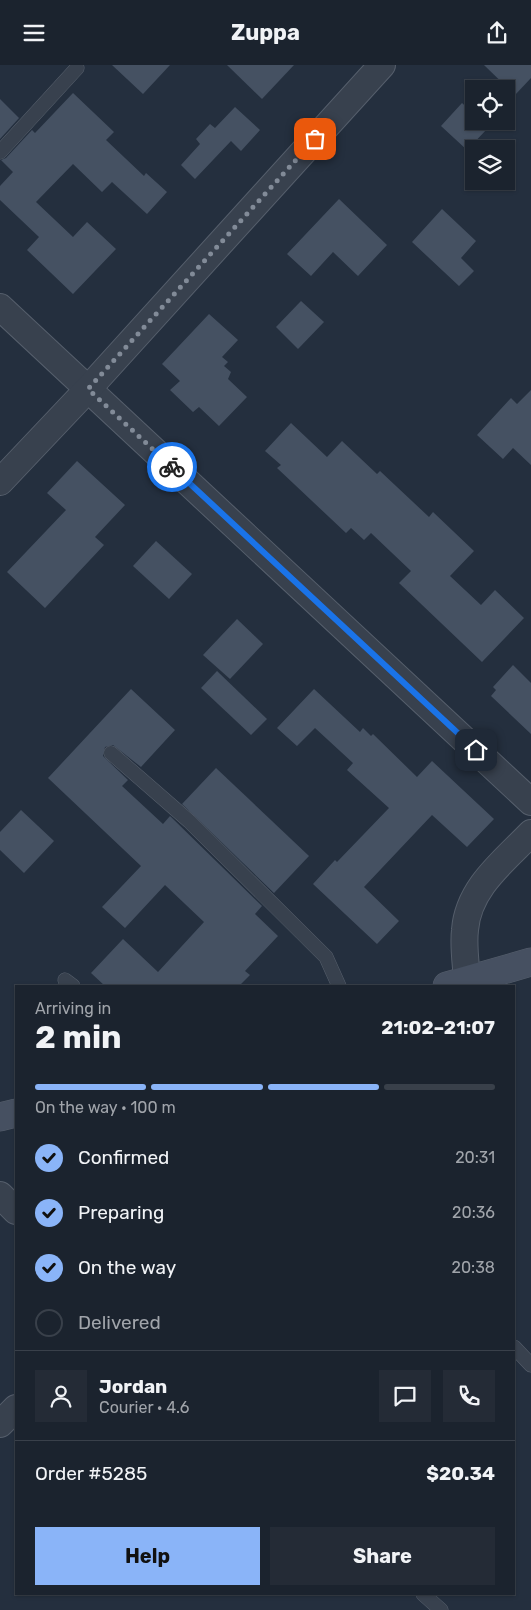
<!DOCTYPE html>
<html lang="en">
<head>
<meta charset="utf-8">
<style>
  body { margin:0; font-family:Rubik,sans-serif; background:#242b36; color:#f1f3f6; height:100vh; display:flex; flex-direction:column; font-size:19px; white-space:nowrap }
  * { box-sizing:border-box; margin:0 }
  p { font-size:16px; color:#a0a4aa }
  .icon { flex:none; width:28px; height:28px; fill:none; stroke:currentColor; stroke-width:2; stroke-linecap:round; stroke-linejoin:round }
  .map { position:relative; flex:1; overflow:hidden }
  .side { position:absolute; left:15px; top:920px; width:500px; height:610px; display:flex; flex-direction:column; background:#1b232e; border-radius:0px; box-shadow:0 1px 4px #0004,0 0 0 1px #39404a }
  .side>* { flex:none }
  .buttons { position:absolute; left:465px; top:15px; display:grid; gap:10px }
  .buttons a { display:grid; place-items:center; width:50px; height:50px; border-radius:0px; background:#1b232e; box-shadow:0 1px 4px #0004,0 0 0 1px #39404a; font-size:25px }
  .pin { position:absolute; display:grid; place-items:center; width:42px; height:42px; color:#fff; margin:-21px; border-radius:10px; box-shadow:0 2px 8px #0006 }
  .courier { position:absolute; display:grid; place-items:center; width:50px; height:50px; margin:-25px; border:4px solid #1a73e8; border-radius:50%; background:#fff; color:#222; box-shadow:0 1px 6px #0007 }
  .head em { font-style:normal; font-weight:700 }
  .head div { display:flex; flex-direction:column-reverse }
  .head { display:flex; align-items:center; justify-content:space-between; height:85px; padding:0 20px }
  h1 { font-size:32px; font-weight:700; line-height:38px }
  .bar { display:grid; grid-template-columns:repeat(4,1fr); gap:8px 5px; align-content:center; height:60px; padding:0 20px }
  .bar i { height:6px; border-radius:4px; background:#39404a }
  .bar .current { background:#8ab4f8 }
  .bar p { grid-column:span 4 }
  .line { display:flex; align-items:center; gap:12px; padding:0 20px; border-top:1px solid #39404a }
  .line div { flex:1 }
  .round { display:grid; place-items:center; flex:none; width:52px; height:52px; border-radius:0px; background:#242b36 }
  ol { padding:0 20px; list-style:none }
  li { display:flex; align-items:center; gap:15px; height:55px }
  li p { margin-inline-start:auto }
  li .icon { padding:5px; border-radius:50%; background:#8ab4f8; color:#111; stroke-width:4 }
  li:last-child { color:#a0a4aa }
  li i { width:28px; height:28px; border:2px solid #39404a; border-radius:50% }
  .cta { display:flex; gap:10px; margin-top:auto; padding:10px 20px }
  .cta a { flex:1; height:58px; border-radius:0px; background:#8ab4f8; color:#111; font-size:20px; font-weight:700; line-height:58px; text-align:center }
  .cta a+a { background:#242b36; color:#f1f3f6 }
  header { display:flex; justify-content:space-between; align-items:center; height:65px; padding:0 20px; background:#1b232e; font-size:22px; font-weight:700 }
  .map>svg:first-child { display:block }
  .building { fill:#455162 }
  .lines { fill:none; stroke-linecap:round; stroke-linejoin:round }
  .service-casing { stroke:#565f6c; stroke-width:15 }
  .minor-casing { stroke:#565f6c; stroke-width:28 }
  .secondary-casing { stroke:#565f6c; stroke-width:29 }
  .service { stroke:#38414e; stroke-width:14 }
  .minor { stroke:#38414e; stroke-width:26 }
  .secondary { stroke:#465061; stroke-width:28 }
  .done { stroke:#828b98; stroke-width:5; stroke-dasharray:0 9 }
  .route { stroke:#1a73e8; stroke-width:6 }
</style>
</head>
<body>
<header><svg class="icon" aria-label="menu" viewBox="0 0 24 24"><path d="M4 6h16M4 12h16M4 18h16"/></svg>Zuppa<svg class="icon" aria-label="share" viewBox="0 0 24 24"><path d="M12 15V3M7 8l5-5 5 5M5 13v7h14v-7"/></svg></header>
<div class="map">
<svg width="531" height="1545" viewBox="0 0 531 1545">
  <rect width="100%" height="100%" fill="#242f3e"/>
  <g class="building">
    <path d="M 112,0 L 170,0 L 143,29 Z"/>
    <path d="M 227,0 L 294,0 L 262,34 Z"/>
    <path d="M 484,0 L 531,0 L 531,13 L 515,30 Z"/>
    <path d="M 73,28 L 114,67 L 106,75 L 144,111 L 146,108 L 167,127 L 147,149 L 112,117 L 102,127 L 73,99 L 36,137 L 73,172 L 87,157 L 116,184 L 73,229 L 27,185 L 39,172 L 0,135 L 0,121 L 13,107 L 1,95 L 6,93 L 32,65 L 35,68 Z"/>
    <path d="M 0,34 L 19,53 L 0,74 Z"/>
    <path d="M 462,38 L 474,49 L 474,56 L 481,56 L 488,63 L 467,85 L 441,61 Z"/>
    <path d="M 235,42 L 260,65 L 241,86 L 231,76 L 195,114 L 181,100 L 200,79 L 196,74 L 210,59 L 215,63 Z"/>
    <path d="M 339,134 L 387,180 L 358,211 L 333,187 L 311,211 L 287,189 Z"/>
    <path d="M 442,144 L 476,176 L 461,193 L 474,206 L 459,221 L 412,177 Z"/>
    <path d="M 301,236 L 324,257 L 298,284 L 276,262 Z"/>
    <path d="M 209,249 L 238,275 L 222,292 L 228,297 L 224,301 L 231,307 L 228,314 L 247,332 L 219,361 L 199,342 L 193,347 L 170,325 L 180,316 L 162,299 Z"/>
    <path d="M 531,325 L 531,400 L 513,383 L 503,394 L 477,370 L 511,333 L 517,339 Z"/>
    <path d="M 291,358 L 327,392 L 342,376 L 377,409 L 380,406 L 429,452 L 433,447 L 474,486 L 450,511 L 481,540 L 495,525 L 524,553 L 482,597 L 399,518 L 411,506 L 371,468 L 364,475 L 351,463 L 346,468 L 277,403 L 281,400 L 265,386 Z"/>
    <path d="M 77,396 L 125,440 L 95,472 L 104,480 L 45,543 L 7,507 L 66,445 L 47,428 Z"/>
    <path d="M 156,476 L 192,509 L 169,534 L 133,501 Z"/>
    <path d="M 237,554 L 263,579 L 230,614 L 203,590 Z"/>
    <path d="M 513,600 L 531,618 L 531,669 L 491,631 L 496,625 L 493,622 Z"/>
    <path d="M 217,606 L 267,654 L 251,670 L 201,623 Z"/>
    <path d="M 131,624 L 175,665 L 141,702 L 113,680 L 105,682 L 103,691 L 128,715 L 122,721 L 163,759 L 170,751 L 262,841 L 255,849 L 278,871 L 245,906 L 250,910 L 239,921 L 105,921 L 91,908 L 123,874 L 158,907 L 204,857 L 165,820 L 125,863 L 102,842 L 141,801 L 48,713 Z"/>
    <path d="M 314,624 L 360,667 L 363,663 L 371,671 L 373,669 L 417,712 L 432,696 L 494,754 L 467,782 L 432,750 L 364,822 L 399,856 L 377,879 L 313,819 L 335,795 L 337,797 L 389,743 L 347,705 L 353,698 L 315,663 L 297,681 L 277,663 Z"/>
    <path d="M 216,703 L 309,791 L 274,828 L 182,739 Z"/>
    <path d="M 21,745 L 54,776 L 24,808 L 0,785 L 0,767 Z"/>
  </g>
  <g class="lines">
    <g class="service-casing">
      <g id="service">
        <path d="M 0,87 L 77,3"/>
        <path d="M 111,688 L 189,756 L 326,892 L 339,921"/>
        <path d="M 65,915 L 73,921"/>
        <path d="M 514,1282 L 531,1300"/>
        <path d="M 423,1529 L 441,1545"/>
      </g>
    </g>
    <g class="minor-casing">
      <g id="minor">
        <path d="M 0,242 L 531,737"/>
        <path d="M 0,417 L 88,324 L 382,0"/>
        <path d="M 467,915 C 466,899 463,881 465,865 C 468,823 504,796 531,768"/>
        <path d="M 0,1130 L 16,1146"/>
        <path d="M 0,1359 L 16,1343"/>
      </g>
    </g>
    <g class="secondary-casing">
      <g id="secondary">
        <path d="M 447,921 L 531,897"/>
        <path d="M 0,1052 L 16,1048"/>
      </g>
    </g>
    <use href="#service" class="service"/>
    <use href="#minor" class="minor"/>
    <use href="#secondary" class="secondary"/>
  </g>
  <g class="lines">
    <path class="done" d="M 172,402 L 88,324 L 315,74"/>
    <path class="route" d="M 172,402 L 476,685"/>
  </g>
</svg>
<div class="buttons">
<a><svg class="icon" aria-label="locate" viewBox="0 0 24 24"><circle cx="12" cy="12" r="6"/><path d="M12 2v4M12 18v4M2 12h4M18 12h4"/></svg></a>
<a><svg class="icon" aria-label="layers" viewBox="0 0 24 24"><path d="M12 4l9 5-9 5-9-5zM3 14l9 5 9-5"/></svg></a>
</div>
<div class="pin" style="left:315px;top:74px;background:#ea580c"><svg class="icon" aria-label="bag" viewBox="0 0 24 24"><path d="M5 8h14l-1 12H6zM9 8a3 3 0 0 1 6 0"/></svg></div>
<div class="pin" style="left:476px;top:685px;background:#1f2937"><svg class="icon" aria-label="home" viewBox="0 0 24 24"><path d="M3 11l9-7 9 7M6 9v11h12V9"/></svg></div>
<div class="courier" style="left:172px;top:402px"><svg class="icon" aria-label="bike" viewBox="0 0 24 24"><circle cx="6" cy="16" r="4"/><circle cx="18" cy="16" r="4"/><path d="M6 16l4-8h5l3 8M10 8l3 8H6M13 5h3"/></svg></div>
<section class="side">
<div class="head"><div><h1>2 min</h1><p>Arriving in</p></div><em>21:02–21:07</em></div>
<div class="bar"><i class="current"></i><i class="current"></i><i class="current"></i><i></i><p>On the way · 100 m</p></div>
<ol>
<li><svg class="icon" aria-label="check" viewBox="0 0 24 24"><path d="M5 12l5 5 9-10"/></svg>Confirmed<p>20:31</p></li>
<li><svg class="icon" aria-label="check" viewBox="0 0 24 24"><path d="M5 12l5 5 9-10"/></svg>Preparing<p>20:36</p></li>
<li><svg class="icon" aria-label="check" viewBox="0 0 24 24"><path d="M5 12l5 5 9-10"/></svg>On the way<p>20:38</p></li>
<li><i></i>Delivered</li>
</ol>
<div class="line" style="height:90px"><a class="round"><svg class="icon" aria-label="person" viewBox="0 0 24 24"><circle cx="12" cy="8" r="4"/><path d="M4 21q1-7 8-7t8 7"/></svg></a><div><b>Jordan</b><p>Courier · 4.6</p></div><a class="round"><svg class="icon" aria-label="chat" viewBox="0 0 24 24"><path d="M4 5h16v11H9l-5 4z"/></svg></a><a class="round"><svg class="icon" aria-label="phone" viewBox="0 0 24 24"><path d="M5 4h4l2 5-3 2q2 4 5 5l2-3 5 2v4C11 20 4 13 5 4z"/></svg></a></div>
<div class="line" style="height:65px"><div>Order #5285</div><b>$20.34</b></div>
<div class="cta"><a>Help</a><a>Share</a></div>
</section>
</div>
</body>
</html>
